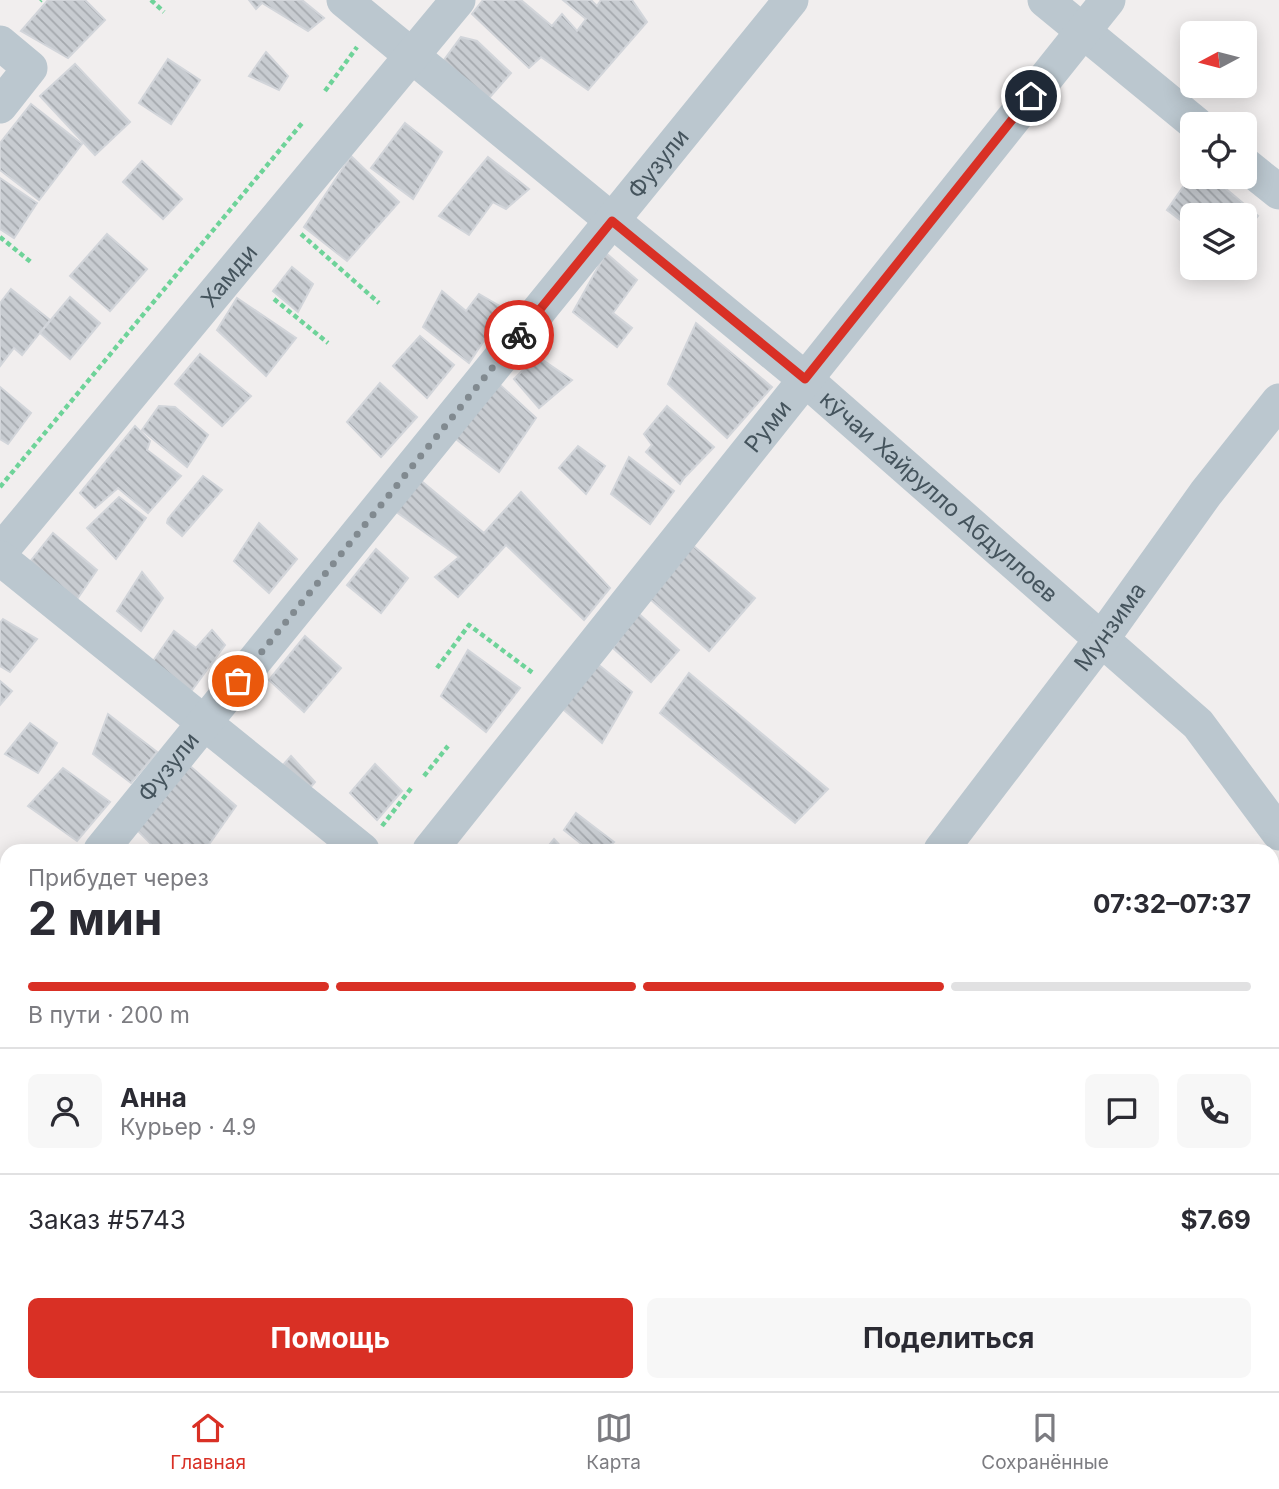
<!DOCTYPE html>
<html lang="ru">
<head>
<meta charset="utf-8">
<style>
  body { margin:0; font-family:Inter,sans-serif; background:#f7f7f7; color:#2b2b33; height:100vh; display:flex; flex-direction:column; font-size:26px; white-space:nowrap }
  * { box-sizing:border-box; margin:0 }
  p { font-size:23px; color:#7c7c81 }
  .icon { flex:none; width:38px; height:38px; fill:none; stroke:currentColor; stroke-width:2; stroke-linecap:round; stroke-linejoin:round }
  .map { position:relative; flex:1; overflow:hidden }
  .details { position:absolute; left:0px; top:844px; width:1279px; height:548px; display:flex; flex-direction:column; background:#fff; border-radius:21px 21px 0 0; box-shadow:0 4px 18px #0003 }
  .details>* { flex:none }
  .needle { width:46px; rotate:263deg }
  .buttons { position:absolute; left:1180px; top:21px; display:grid; gap:14px }
  .buttons a { display:grid; place-items:center; width:77px; height:77px; border-radius:10px; background:#fff; box-shadow:0 4px 18px #0003; font-size:35px }
  .pin { position:absolute; display:grid; place-items:center; width:60px; height:60px; color:#fff; margin:-30px; border:4px solid #fff; border-radius:50%; box-shadow:0 2px 7px #0007 }
  .courier { position:absolute; display:grid; place-items:center; width:70px; height:70px; margin:-35px; border:5px solid #d93025; border-radius:50%; background:#fff; color:#222; box-shadow:0 2px 9px #0007 }
  .head em { font-style:normal; font-weight:700 }
  .head div { display:flex; flex-direction:column-reverse }
  .head { display:flex; align-items:center; justify-content:space-between; height:119px; padding:0 28px }
  h1 { font-size:46px; font-weight:700; line-height:52px }
  .bar { display:grid; grid-template-columns:repeat(4,1fr); gap:10px 7px; align-content:center; height:84px; padding:0 28px }
  .bar i { height:9px; border-radius:5px; background:#e1e1e2 }
  .bar .active { background:#d93025 }
  .bar p { grid-column:span 4 }
  .line { display:flex; align-items:center; gap:18px; padding:0 28px; border-top:2px solid #e1e1e2 }
  .line div { flex:1 }
  .round { display:grid; place-items:center; flex:none; width:74px; height:74px; border-radius:10px; background:#f7f7f7 }
  .button { display:flex; gap:14px; margin-top:auto; padding:14px 28px }
  .button a { flex:1; height:80px; border-radius:10px; background:#d93025; color:#fff; font-size:28px; font-weight:700; line-height:80px; text-align:center }
  .button a+a { background:#f7f7f7; color:#2b2b33 }
  .menu { display:flex; justify-content:space-around; align-items:center; height:98px; border-top:2px solid #e1e1e2; background:#fff; font-size:19px; color:#7c7c81 }
  .menu a { display:grid; justify-items:center; gap:4px }
  .menu .active { color:#d93025 }
  .map>svg:first-child { display:block }
  .building { fill:url(#building-back-hatch); stroke:#d2d5da; stroke-width:2 }
  .lines { fill:none; stroke-linecap:round; stroke-linejoin:round }
  .path { stroke:#6ed399; stroke-width:4.5; stroke-dasharray:5 3.5; stroke-linecap:butt }
  .minor { stroke:#bbc7cf; stroke-width:35 }
  .done { stroke:#818a90; stroke-width:7; stroke-dasharray:0 12.6 }
  .route { stroke:#d93025; stroke-width:9 }
  .labels { text-anchor:middle; stroke-width:6; stroke-linejoin:round; paint-order:stroke }
  .street-label { font-size:23px; fill:#45545d; stroke:#fff }
</style>
</head>
<body>
<div class="map">
<svg width="1279" height="1391" viewBox="0 0 1279 1391">
  <defs>
    <pattern id="building-back-hatch" width="6" height="6" patternUnits="userSpaceOnUse" patternTransform="scale(1.75)"><rect width="6" height="6" fill="#c8ccd1"/><path d="M-1 5l2 2M0 0l6 6M5-1l2 2" fill="none" stroke="#a4a8ad"/></pattern>
  </defs>
  <rect width="100%" height="100%" fill="#f1eeee"/>
  <g class="building">
    <path d="M 48,0 L 85,0 L 105,20 L 68,58 L 21,31 Z"/>
    <path d="M 249,0 L 302,0 L 324,18 L 308,31 L 262,3 L 256,9 Z"/>
    <path d="M 483,0 L 521,0 L 552,26 L 562,14 L 577,31 L 586,19 L 563,0 L 591,0 L 597,6 L 601,0 L 632,0 L 647,22 L 588,90 L 541,57 L 529,68 L 472,14 Z"/>
    <path d="M 461,37 L 477,41 L 511,73 L 482,106 L 438,68 Z"/>
    <path d="M 266,52 L 288,76 L 279,90 L 249,76 Z"/>
    <path d="M 168,59 L 200,80 L 171,124 L 139,103 Z"/>
    <path d="M 75,64 L 130,122 L 95,155 L 40,96 Z"/>
    <path d="M 31,104 L 82,144 L 39,200 L 0,170 L 0,143 Z"/>
    <path d="M 405,123 L 442,152 L 413,199 L 371,168 Z"/>
    <path d="M 351,156 L 399,202 L 347,261 L 304,227 Z"/>
    <path d="M 488,157 L 529,189 L 506,209 L 493,202 L 469,235 L 439,216 Z"/>
    <path d="M 142,161 L 182,199 L 163,219 L 123,182 Z"/>
    <path d="M 1192,174 L 1192,177 L 1212,177 L 1258,216 L 1244,233 L 1244,215 L 1192,215 L 1192,229 L 1167,210 Z"/>
    <path d="M 0,178 L 37,203 L 14,238 L 0,229 Z"/>
    <path d="M 107,234 L 147,269 L 110,311 L 70,276 Z"/>
    <path d="M 606,253 L 637,280 L 613,313 L 632,328 L 617,347 L 573,312 Z"/>
    <path d="M 292,267 L 313,284 L 298,312 L 273,291 Z"/>
    <path d="M 11,289 L 50,320 L 22,355 L 14,348 L 0,366 L 0,303 Z"/>
    <path d="M 442,291 L 466,311 L 479,294 L 505,309 L 469,363 L 423,327 Z"/>
    <path d="M 70,297 L 100,323 L 70,359 L 40,333 Z"/>
    <path d="M 237,298 L 296,338 L 266,376 L 217,330 Z"/>
    <path d="M 696,323 L 772,387 L 727,438 L 668,384 Z"/>
    <path d="M 420,336 L 454,365 L 427,398 L 393,366 Z"/>
    <path d="M 200,354 L 251,396 L 222,426 L 175,384 Z"/>
    <path d="M 537,356 L 572,380 L 539,408 L 514,379 Z"/>
    <path d="M 380,383 L 417,417 L 381,457 L 347,422 Z"/>
    <path d="M 498,383 L 536,418 L 499,472 L 452,436 Z"/>
    <path d="M 0,387 L 31,413 L 8,444 L 0,439 Z"/>
    <path d="M 159,406 L 175,407 L 208,435 L 187,467 L 142,430 Z"/>
    <path d="M 667,406 L 714,447 L 684,478 L 680,484 L 646,452 L 652,445 L 644,434 Z"/>
    <path d="M 135,426 L 150,441 L 147,450 L 181,476 L 148,513 L 118,488 L 95,508 L 80,493 Z"/>
    <path d="M 578,446 L 605,466 L 586,494 L 559,468 Z"/>
    <path d="M 629,457 L 674,491 L 650,524 L 611,494 Z"/>
    <path d="M 203,476 L 222,490 L 182,536 L 167,523 L 168,519 Z"/>
    <path d="M 419,479 L 484,533 L 521,492 L 610,588 L 584,620 L 506,545 L 458,597 L 435,577 L 459,557 L 395,511 Z"/>
    <path d="M 119,497 L 146,518 L 116,559 L 87,528 Z"/>
    <path d="M 259,523 L 297,559 L 269,593 L 234,561 Z"/>
    <path d="M 53,533 L 97,570 L 73,605 L 25,568 Z"/>
    <path d="M 690,543 L 755,598 L 709,651 L 649,598 Z"/>
    <path d="M 376,549 L 408,578 L 381,613 L 347,585 Z"/>
    <path d="M 142,572 L 163,598 L 141,631 L 117,611 Z"/>
    <path d="M 638,613 L 679,650 L 651,682 L 613,648 Z"/>
    <path d="M 3,619 L 37,639 L 10,672 L 0,666 L 0,623 Z"/>
    <path d="M 212,630 L 225,645 L 187,697 L 151,664 L 174,631 L 196,648 Z"/>
    <path d="M 305,636 L 341,668 L 304,712 L 269,680 Z"/>
    <path d="M 468,650 L 520,688 L 486,732 L 441,696 Z"/>
    <path d="M 594,661 L 632,692 L 602,743 L 558,705 Z"/>
    <path d="M 689,673 L 828,789 L 795,823 L 660,713 Z"/>
    <path d="M 0,681 L 12,691 L 0,705 Z"/>
    <path d="M 108,714 L 157,752 L 131,783 L 93,754 Z"/>
    <path d="M 30,723 L 57,743 L 38,773 L 5,754 Z"/>
    <path d="M 291,756 L 315,782 L 303,796 L 274,775 Z"/>
    <path d="M 375,764 L 402,791 L 377,820 L 350,793 Z"/>
    <path d="M 190,766 L 236,806 L 205,850 L 199,850 L 186,843 L 178,850 L 157,850 L 134,827 Z"/>
    <path d="M 63,768 L 110,802 L 77,841 L 28,806 Z"/>
    <path d="M 576,813 L 614,842 L 605,850 L 589,850 L 564,830 Z"/>
    <path d="M 554,839 L 564,850 L 545,850 Z"/>
    <path d="M 0,1174 L 7,1180 L 7,1215 L 1,1225 Z"/>
    <path d="M 0,1303 L 7,1309 L 7,1322 L 0,1331 Z"/>
    <path d="M 88,1384 L 133,1384 L 141,1391 L 95,1391 Z"/>
    <path d="M 240,1384 L 295,1384 L 289,1391 L 240,1391 L 243,1388 Z"/>
    <path d="M 381,1384 L 410,1384 L 403,1391 L 390,1391 Z"/>
    <path d="M 410,1384 L 459,1384 L 468,1391 L 403,1391 Z"/>
    <path d="M 484,1384 L 502,1384 L 497,1391 L 492,1391 Z"/>
    <path d="M 586,1384 L 688,1384 L 697,1391 L 581,1391 Z"/>
    <path d="M 775,1384 L 796,1384 L 803,1391 L 771,1391 Z"/>
    <path d="M 810,1384 L 860,1384 L 868,1391 L 804,1391 Z"/>
  </g>
  <g class="lines">
    <g class="path">
      <path d="M 151,0 L 164,12"/>
      <path d="M 40,1 L 41,0"/>
      <path d="M 325,91 L 357,47"/>
      <path d="M 301,234 L 379,303"/>
      <path d="M 0,237 L 32,263"/>
      <path d="M 274,299 L 328,343"/>
      <path d="M 0,487 L 303,122"/>
      <path d="M 437,668 L 469,625 L 533,673"/>
      <path d="M 424,776 L 448,746"/>
      <path d="M 382,826 L 412,787"/>
    </g>
    <g class="minor">
      <path id="s1" d="M 344,0 L 805,379 L 1198,724 L 1279,833"/>
      <path d="M 1045,0 L 1196,124"/>
      <path d="M 0,43 L 30,68 L 0,106"/>
      <path d="M 1244,164 L 1279,192"/>
      <path id="s2" d="M 0,552 L 458,0"/>
      <path d="M 0,558 L 362,850"/>
      <path id="s3" d="M 101,850 L 791,0"/>
      <path id="s4" d="M 430,850 L 1108,0"/>
      <path id="s5" d="M 941,850 L 1101,640 L 1206,493 L 1279,401"/>
      <path d="M 0,974 L 7,965"/>
      <path d="M 1272,1114 L 1279,1119"/>
      <path d="M 0,1372 L 7,1362"/>
      <path d="M 359,1384 L 368,1391"/>
      <path d="M 1148,1384 L 1157,1391"/>
      <path d="M 521,1391 L 526,1384"/>
      <path d="M 888,1391 L 893,1384"/>
    </g>
  </g>
  <g class="lines">
    <path class="done" d="M 238,681 L 519,335"/>
    <path class="route" d="M 519,335 L 612,221 L 805,379 L 1031,96"/>
  </g>
  <g class="labels">
    <g class="street-label">
      <text dy="8" stroke="none"><textPath href="#s3" startOffset="884">Фузули</textPath></text>
      <text dy="8" stroke="none"><textPath href="#s2" startOffset="359">Хамди</textPath></text>
      <text dy="8" stroke="none"><textPath href="#s4" startOffset="542">Руми</textPath></text>
      <text dy="8" stroke="none"><textPath href="#s1" startOffset="775">кӯчаи Хайрулло Абдуллоев</textPath></text>
      <text dy="8" stroke="none"><textPath href="#s5" startOffset="280">Мунзима</textPath></text>
      <text dy="8" stroke="none"><textPath href="#s3" startOffset="107">Фузули</textPath></text>
    </g>
  </g>
</svg>
<div class="buttons">
<a><svg class="needle" viewBox="-14 -14 28 28"><path d="M0-13l5 13h-10z" fill="#e53935"/><path d="M0 13l5-13h-10z" fill="#7c7c81"/></svg></a>
<a><svg class="icon" aria-label="locate" viewBox="0 0 24 24"><circle cx="12" cy="12" r="6"/><path d="M12 2v4M12 18v4M2 12h4M18 12h4"/></svg></a>
<a><svg class="icon" aria-label="layers" viewBox="0 0 24 24"><path d="M12 4l9 5-9 5-9-5zM3 14l9 5 9-5"/></svg></a>
</div>
<div class="pin" style="left:238px;top:681px;background:#ea580c"><svg class="icon" aria-label="bag" viewBox="0 0 24 24"><path d="M5 8h14l-1 12H6zM9 8a3 3 0 0 1 6 0"/></svg></div>
<div class="pin" style="left:1031px;top:96px;background:#1f2937"><svg class="icon" aria-label="home" viewBox="0 0 24 24"><path d="M3 11l9-7 9 7M6 9v11h12V9"/></svg></div>
<div class="courier" style="left:519px;top:335px"><svg class="icon" aria-label="bike" viewBox="0 0 24 24"><circle cx="6" cy="16" r="4"/><circle cx="18" cy="16" r="4"/><path d="M6 16l4-8h5l3 8M10 8l3 8H6M13 5h3"/></svg></div>
<section class="details">
<div class="head"><div><h1>2 мин</h1><p>Прибудет через</p></div><em>07:32–07:37</em></div>
<div class="bar"><i class="active"></i><i class="active"></i><i class="active"></i><i></i><p>В пути · 200 m</p></div>
<div class="line" style="height:126px"><a class="round"><svg class="icon" aria-label="person" viewBox="0 0 24 24"><circle cx="12" cy="8" r="4"/><path d="M4 21q1-7 8-7t8 7"/></svg></a><div><b>Анна</b><p>Курьер · 4.9</p></div><a class="round"><svg class="icon" aria-label="chat" viewBox="0 0 24 24"><path d="M4 5h16v11H9l-5 4z"/></svg></a><a class="round"><svg class="icon" aria-label="phone" viewBox="0 0 24 24"><path d="M5 4h4l2 5-3 2q2 4 5 5l2-3 5 2v4C11 20 4 13 5 4z"/></svg></a></div>
<div class="line" style="height:91px"><div>Заказ #5743</div><b>$7.69</b></div>
<div class="button"><a>Помощь</a><a>Поделиться</a></div>
</section>
</div>
<nav class="menu">
<a class="active"><svg class="icon" aria-label="home" viewBox="0 0 24 24"><path d="M3 11l9-7 9 7M6 9v11h12V9"/></svg>Главная</a>
<a><svg class="icon" aria-label="map" viewBox="0 0 24 24"><path d="M3 6l6-2 6 2 6-2v14l-6 2-6-2-6 2zM9 4v14M15 6v14"/></svg>Карта</a>
<a><svg class="icon" aria-label="saved" viewBox="0 0 24 24"><path d="M7 4h10v16l-5-4-5 4z"/></svg>Сохранённые</a>
</nav>
</body>
</html>
